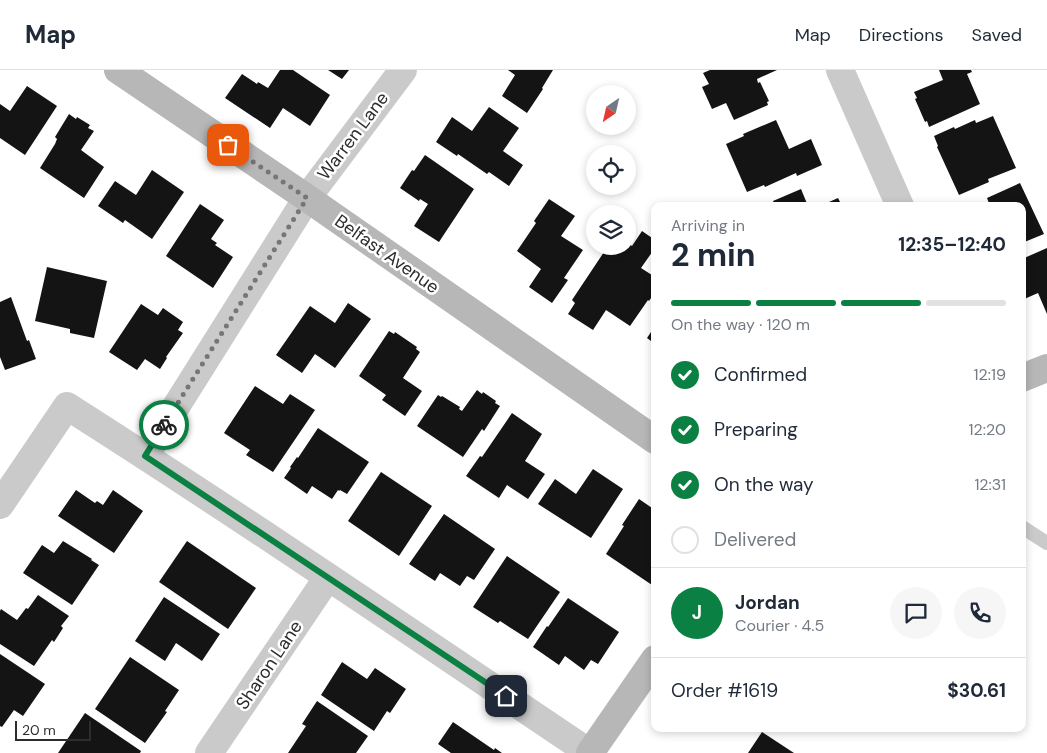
<!DOCTYPE html>
<html lang="en">
<head>
<meta charset="utf-8">
<style>
  body { margin:0; font-family:"DM Sans",sans-serif; background:#f6f6f7; color:#1f2937; height:100vh; display:flex; flex-direction:column; font-size:19px; white-space:nowrap }
  * { box-sizing:border-box; margin:0 }
  p { font-size:16px; color:#747a83 }
  .icon { flex:none; width:28px; height:28px; fill:none; stroke:currentColor; stroke-width:2; stroke-linecap:round; stroke-linejoin:round }
  .map { position:relative; flex:1; overflow:hidden }
  .sheet { position:absolute; left:651px; top:132px; width:375px; height:530px; display:flex; flex-direction:column; background:#fff; border-radius:10px; box-shadow:0 2px 8px #0003 }
  .sheet>* { flex:none }
  .needle { width:32px; rotate:214deg }
  .buttons { position:absolute; left:586px; top:15px; display:grid; gap:10px }
  .buttons a { display:grid; place-items:center; width:50px; height:50px; border-radius:50%; background:#fff; box-shadow:0 2px 8px #0003; font-size:25px }
  .scale { position:absolute; left:15px; bottom:12px; width:76px; box-sizing:border-box; padding-left:5px; border:2px solid #2d2d2d; border-top:0; font-size:14px; line-height:18px; white-space:nowrap; color:#2d2d2d; -webkit-text-stroke:4px #fff; paint-order:stroke }
  .pin { position:absolute; display:grid; place-items:center; width:42px; height:42px; color:#fff; margin:-21px; border-radius:10px; box-shadow:0 2px 8px #0006 }
  .courier { position:absolute; display:grid; place-items:center; width:50px; height:50px; margin:-25px; border:4px solid #0b8043; border-radius:50%; background:#fff; color:#222; box-shadow:0 1px 6px #0007 }
  .headline em { font-style:normal; font-weight:700 }
  .headline div { display:flex; flex-direction:column-reverse }
  .headline { display:flex; align-items:center; justify-content:space-between; height:85px; padding:0 20px }
  h1 { font-size:32px; font-weight:700; line-height:38px }
  .bar { display:grid; grid-template-columns:repeat(4,1fr); gap:8px 5px; align-content:center; height:60px; padding:0 20px }
  .bar i { height:6px; border-radius:4px; background:#e0e1e3 }
  .bar .selected { background:#0b8043 }
  .bar p { grid-column:span 4 }
  .line { display:flex; align-items:center; gap:12px; padding:0 20px; border-top:1px solid #e0e1e3 }
  .line div { flex:1 }
  .round { display:grid; place-items:center; flex:none; width:52px; height:52px; border-radius:26px; background:#f6f6f7 }
  ol { padding:0 20px; list-style:none }
  li { display:flex; align-items:center; gap:15px; height:55px }
  li p { margin-inline-start:auto }
  li .icon { padding:5px; border-radius:50%; background:#0b8043; color:#fff; stroke-width:4 }
  li:last-child { color:#747a83 }
  li i { width:28px; height:28px; border:2px solid #e0e1e3; border-radius:50% }
  header { display:flex; align-items:center; gap:30px; box-sizing:border-box; height:70px; padding:0 25px; background:#fff; border-bottom:1px solid #e0e1e3 }
  header strong { font-size:24px }
  nav { display:flex; gap:28px; margin-inline-start:auto; font-size:18px }
  .map>svg:first-child { display:block }
  .building { fill:#141414 }
  .lines { fill:none; stroke-linecap:round; stroke-linejoin:round }
  .lane { stroke:#cacaca; stroke-width:14 }
  .street { stroke:#cacaca; stroke-width:28 }
  .secondary { stroke:#b7b7b7; stroke-width:28 }
  .done { stroke:#767676; stroke-width:5; stroke-dasharray:0 9 }
  .route { stroke:#0b8043; stroke-width:6 }
  .labels { text-anchor:middle; stroke-width:5; stroke-linejoin:round; paint-order:stroke }
  .street-label { font-size:18px; fill:#2d2d2d; stroke:#fff }
</style>
</head>
<body>
<header>
<strong>Map</strong>
<nav><a>Map</a><a>Directions</a><a>Saved</a></nav>
</header>
<div class="map">
<svg width="1047" height="683" viewBox="0 0 1047 683">
  <rect width="100%" height="100%" fill="#fff"/>
  <g class="building">
    <path d="M 280,0 L 293,0 L 330,25 L 310,56 L 283,38 L 270,58 L 225,28 L 242,4 L 257,14 L 258,12 L 268,18 Z"/>
    <path d="M 328,0 L 349,0 L 342,9 Z"/>
    <path d="M 508,0 L 553,0 L 542,18 L 543,19 L 527,43 L 502,26 L 515,5 Z"/>
    <path d="M 710,0 L 777,0 L 757,9 L 758,13 L 760,12 L 769,31 L 767,32 L 768,35 L 734,50 L 726,33 L 712,39 L 702,17 L 709,14 L 703,3 Z"/>
    <path d="M 939,0 L 971,0 L 972,2 L 967,4 L 980,34 L 929,57 L 927,51 L 925,52 L 915,29 L 917,28 L 914,22 L 943,10 Z"/>
    <path d="M 27,16 L 57,36 L 25,85 L 0,68 L 0,34 L 10,41 Z"/>
    <path d="M 489,37 L 519,58 L 503,81 L 523,95 L 509,116 L 489,102 L 487,104 L 458,84 L 457,86 L 436,72 L 452,47 L 472,61 Z"/>
    <path d="M 69,44 L 76,49 L 77,47 L 90,55 L 88,58 L 94,61 L 81,80 L 104,97 L 84,128 L 40,98 L 55,74 L 57,69 L 55,67 Z"/>
    <path d="M 993,46 L 1016,98 L 988,109 L 989,112 L 959,125 L 937,77 L 938,76 L 934,66 L 954,57 L 955,59 L 975,50 L 976,53 Z"/>
    <path d="M 776,50 L 789,79 L 811,69 L 822,95 L 797,106 L 796,103 L 765,117 L 764,115 L 747,122 L 726,74 L 744,66 L 743,64 Z"/>
    <path d="M 425,85 L 474,119 L 439,172 L 414,156 L 428,134 L 420,129 L 419,131 L 400,118 L 412,100 L 414,101 Z"/>
    <path d="M 152,100 L 184,122 L 152,169 L 125,150 L 123,153 L 98,136 L 115,111 L 136,125 Z"/>
    <path d="M 1020,113 L 1044,164 L 1022,173 L 1022,136 L 990,136 L 987,128 Z"/>
    <path d="M 801,119 L 808,136 L 775,136 L 773,131 Z"/>
    <path d="M 838,128 L 842,136 L 820,136 Z"/>
    <path d="M 549,129 L 575,146 L 561,166 L 583,180 L 564,208 L 568,210 L 552,233 L 529,217 L 541,199 L 517,181 L 536,153 L 534,151 Z"/>
    <path d="M 200,134 L 224,150 L 211,169 L 217,173 L 215,175 L 233,187 L 213,218 L 166,186 Z"/>
    <path d="M 642,161 L 655,170 L 655,178 L 641,198 L 655,207 L 655,222 L 649,231 L 648,230 L 630,256 L 606,240 L 593,260 L 568,244 L 575,233 L 572,230 L 608,176 L 628,176 L 628,173 L 632,176 Z"/>
    <path d="M 1047,178 L 1047,244 L 1038,223 L 1022,230 L 1022,189 Z"/>
    <path d="M 47,197 L 107,211 L 94,268 L 70,263 L 70,259 L 35,251 Z"/>
    <path d="M 11,227 L 27,271 L 29,270 L 36,289 L 5,300 L 0,287 L 0,232 Z"/>
    <path d="M 348,233 L 371,249 L 335,298 L 315,284 L 302,303 L 276,285 L 310,236 L 335,253 Z"/>
    <path d="M 141,234 L 158,245 L 163,238 L 183,252 L 178,260 L 183,263 L 166,287 L 167,288 L 160,299 L 145,289 L 137,300 L 109,282 Z"/>
    <path d="M 655,256 L 655,274 L 647,268 Z"/>
    <path d="M 389,261 L 394,264 L 395,262 L 417,277 L 416,279 L 420,282 L 403,308 L 422,321 L 405,346 L 382,330 L 386,325 L 359,306 Z"/>
    <path d="M 255,316 L 283,334 L 290,324 L 315,340 L 273,402 L 246,385 L 250,380 L 224,363 Z"/>
    <path d="M 477,320 L 482,324 L 483,322 L 496,331 L 495,333 L 500,336 L 484,361 L 482,359 L 463,387 L 417,356 L 438,325 L 441,327 L 442,326 L 460,337 L 459,339 L 462,341 Z"/>
    <path d="M 512,343 L 542,364 L 525,391 L 545,404 L 528,429 L 507,415 L 499,428 L 466,406 L 480,386 L 482,387 Z"/>
    <path d="M 318,358 L 369,392 L 347,424 L 340,420 L 339,421 L 338,420 L 332,429 L 312,416 L 307,424 L 284,408 L 291,398 L 290,397 L 297,387 L 298,388 Z"/>
    <path d="M 593,399 L 623,419 L 591,468 L 538,434 L 555,409 L 576,424 Z"/>
    <path d="M 381,402 L 432,436 L 399,486 L 348,451 Z"/>
    <path d="M 76,420 L 95,433 L 97,431 L 103,435 L 113,420 L 143,441 L 114,483 L 58,446 Z"/>
    <path d="M 639,429 L 655,440 L 655,460 L 651,466 L 655,469 L 655,510 L 652,515 L 606,484 L 624,456 L 622,455 Z"/>
    <path d="M 444,444 L 495,479 L 474,510 L 467,506 L 460,516 L 440,503 L 435,511 L 409,494 Z"/>
    <path d="M 63,471 L 92,489 L 91,490 L 99,495 L 72,535 L 23,503 L 42,475 L 54,483 Z"/>
    <path d="M 187,471 L 256,518 L 228,559 L 159,512 Z"/>
    <path d="M 507,486 L 560,522 L 528,569 L 500,551 L 498,553 L 473,537 Z"/>
    <path d="M 38,525 L 69,546 L 61,556 L 63,558 L 54,572 L 52,570 L 34,596 L 0,574 L 0,541 L 1,539 L 17,550 L 26,538 L 28,539 Z"/>
    <path d="M 164,527 L 220,564 L 202,591 L 176,573 L 165,591 L 135,571 Z"/>
    <path d="M 568,528 L 619,562 L 598,594 L 591,590 L 584,600 L 565,586 L 559,595 L 533,577 L 547,556 L 548,557 Z"/>
    <path d="M 0,584 L 45,614 L 23,646 L 14,640 L 2,657 L 0,656 Z"/>
    <path d="M 130,587 L 179,620 L 165,641 L 167,642 L 145,673 L 95,639 Z"/>
    <path d="M 342,592 L 367,609 L 375,598 L 406,619 L 390,643 L 387,641 L 374,661 L 321,625 Z"/>
    <path d="M 317,631 L 368,666 L 356,683 L 288,683 L 306,656 L 302,654 Z"/>
    <path d="M 85,643 L 141,681 L 140,683 L 58,683 Z"/>
    <path d="M 453,652 L 494,680 L 495,678 L 502,683 L 451,683 L 438,674 Z"/>
    <path d="M 762,662 L 794,683 L 748,683 Z"/>
  </g>
  <g class="lines">
    <path class="lane" d="M 1022,457 L 1047,473"/>
    <g class="street">
      <path d="M 840,0 L 900,136"/>
      <path d="M 145,386 L 307,128 L 403,0"/>
      <path d="M 0,435 L 67,336 C 243,448 416,566 590,683"/>
      <path d="M 209,683 L 328,507"/>
    </g>
    <g class="secondary">
      <path d="M 118,0 L 307,128 L 655,370"/>
      <path d="M 1022,308 L 1047,298"/>
      <path d="M 590,683 L 655,589"/>
    </g>
  </g>
  <g class="lines">
    <path class="done" d="M 164,355 L 307,128 L 228,75"/>
    <path class="route" d="M 164,355 L 145,386 L 506,626"/>
  </g>
  <g class="labels">
    <g class="street-label">
      <text transform="translate(353 66) rotate(-53)" y="6">Warren Lane</text>
      <text transform="translate(387 184) rotate(35)" y="6">Belfast Avenue</text>
      <text transform="translate(269 595) rotate(-56)" y="6">Sharon Lane</text>
    </g>
  </g>
</svg>
<div class="buttons">
<a><svg class="needle" viewBox="-14 -14 28 28"><path d="M0-13l5 13h-10z" fill="#e53935"/><path d="M0 13l5-13h-10z" fill="#747a83"/></svg></a>
<a><svg class="icon" aria-label="locate" viewBox="0 0 24 24"><circle cx="12" cy="12" r="6"/><path d="M12 2v4M12 18v4M2 12h4M18 12h4"/></svg></a>
<a><svg class="icon" aria-label="layers" viewBox="0 0 24 24"><path d="M12 4l9 5-9 5-9-5zM3 14l9 5 9-5"/></svg></a>
</div>
<div class="scale">20 m</div>
<div class="pin" style="left:228px;top:75px;background:#ea580c"><svg class="icon" aria-label="bag" viewBox="0 0 24 24"><path d="M5 8h14l-1 12H6zM9 8a3 3 0 0 1 6 0"/></svg></div>
<div class="pin" style="left:506px;top:626px;background:#1f2937"><svg class="icon" aria-label="home" viewBox="0 0 24 24"><path d="M3 11l9-7 9 7M6 9v11h12V9"/></svg></div>
<div class="courier" style="left:164px;top:355px"><svg class="icon" aria-label="bike" viewBox="0 0 24 24"><circle cx="6" cy="16" r="4"/><circle cx="18" cy="16" r="4"/><path d="M6 16l4-8h5l3 8M10 8l3 8H6M13 5h3"/></svg></div>
<section class="sheet">
<div class="headline"><div><h1>2 min</h1><p>Arriving in</p></div><em>12:35–12:40</em></div>
<div class="bar"><i class="selected"></i><i class="selected"></i><i class="selected"></i><i></i><p>On the way · 120 m</p></div>
<ol>
<li><svg class="icon" aria-label="check" viewBox="0 0 24 24"><path d="M5 12l5 5 9-10"/></svg>Confirmed<p>12:19</p></li>
<li><svg class="icon" aria-label="check" viewBox="0 0 24 24"><path d="M5 12l5 5 9-10"/></svg>Preparing<p>12:20</p></li>
<li><svg class="icon" aria-label="check" viewBox="0 0 24 24"><path d="M5 12l5 5 9-10"/></svg>On the way<p>12:31</p></li>
<li><i></i>Delivered</li>
</ol>
<div class="line" style="height:90px"><b class="round" style="background:#0b8043;color:#fff">J</b><div><b>Jordan</b><p>Courier · 4.5</p></div><a class="round"><svg class="icon" aria-label="chat" viewBox="0 0 24 24"><path d="M4 5h16v11H9l-5 4z"/></svg></a><a class="round"><svg class="icon" aria-label="phone" viewBox="0 0 24 24"><path d="M5 4h4l2 5-3 2q2 4 5 5l2-3 5 2v4C11 20 4 13 5 4z"/></svg></a></div>
<div class="line" style="height:65px"><div>Order #1619</div><b>$30.61</b></div>
</section>
</div>
</body>
</html>
